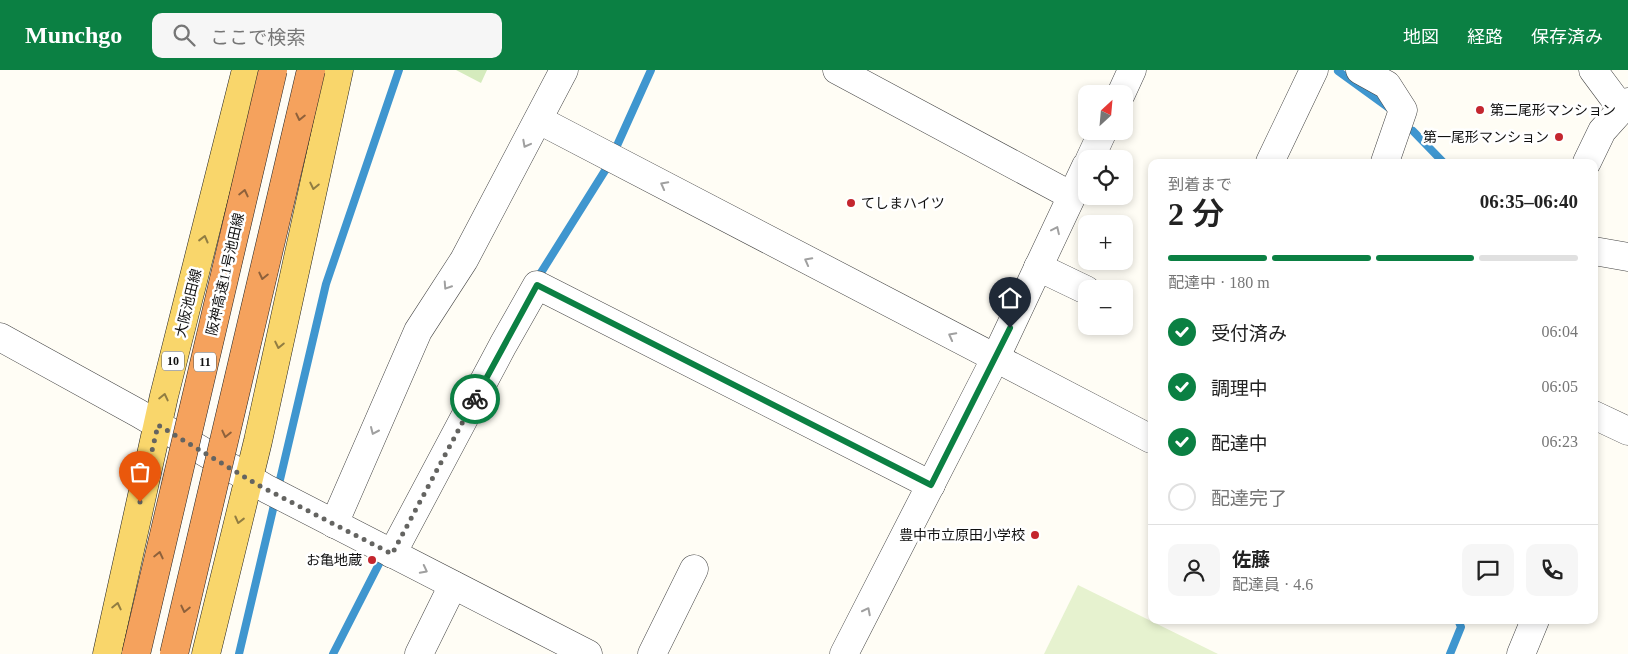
<!DOCTYPE html>
<html lang="ja">
<head>
<meta charset="utf-8">
<style>
  body { margin:0; font-family:"Times New Roman","Noto Sans JP",serif; background:#f6f6f6; color:#222; height:100vh; display:flex; flex-direction:column; font-size:19px; white-space:nowrap }
  * { box-sizing:border-box; margin:0 }
  p { font-size:16px; color:#767676 }
  .icon { flex:none; width:28px; height:28px; fill:none; stroke:currentColor; stroke-width:2; stroke-linecap:round; stroke-linejoin:round }
  .map { position:relative; flex:1; overflow:hidden }
  .side { position:absolute; left:1148px; top:89px; width:450px; height:465px; display:flex; flex-direction:column; background:#fff; border-radius:10px; box-shadow:0 2px 8px #0003 }
  .side>* { flex:none }
  .needle { width:32px; rotate:26deg }
  .tools { position:absolute; left:1078px; top:15px; display:grid; gap:10px }
  .tools a { display:grid; place-items:center; width:55px; height:55px; border-radius:10px; background:#fff; box-shadow:0 2px 8px #0003; font-size:25px }
  .pin { position:absolute; display:grid; place-items:center; width:42px; height:42px; color:#fff; margin:-51px -21px; border-radius:50% 50% 50% 0; rotate:-45deg; box-shadow:0 0 5px #0007 }
  .pin .icon { rotate:45deg }
  .courier { position:absolute; display:grid; place-items:center; width:50px; height:50px; margin:-25px; border:4px solid #0b8043; border-radius:50%; background:#fff; color:#222; box-shadow:0 1px 6px #0007 }
  .overview em { font-style:normal; font-weight:600 }
  .overview div { display:flex; flex-direction:column-reverse }
  .overview { display:flex; align-items:center; justify-content:space-between; height:85px; padding:0 20px }
  h1 { font-size:32px; font-weight:600; line-height:38px }
  .bar { display:grid; grid-template-columns:repeat(4,1fr); gap:8px 5px; align-content:center; height:60px; padding:0 20px }
  .bar i { height:6px; border-radius:4px; background:#e0e0e0 }
  .bar .active { background:#0b8043 }
  .bar p { grid-column:span 4 }
  .line { display:flex; align-items:center; gap:12px; padding:0 20px; border-top:1px solid #e0e0e0 }
  .line div { flex:1 }
  .round { display:grid; place-items:center; flex:none; width:52px; height:52px; border-radius:10px; background:#f6f6f6 }
  ol { padding:0 20px; list-style:none }
  li { display:flex; align-items:center; gap:15px; height:55px }
  li p { margin-inline-start:auto }
  li .icon { padding:5px; border-radius:50%; background:#0b8043; color:#fff; stroke-width:4 }
  li:last-child { color:#767676 }
  li i { width:28px; height:28px; border:2px solid #e0e0e0; border-radius:50% }
  header { display:flex; align-items:center; gap:30px; box-sizing:border-box; height:70px; padding:0 25px; background:#0b8043; color:#fff }
  header strong { font-size:24px }
  nav { display:flex; gap:28px; margin-inline-start:auto; font-size:18px }
  .search { width:350px; height:45px; background:#f6f6f6; display:flex; align-items:center; gap:12px; box-sizing:border-box; padding:0 18px; border-radius:10px; color:#767676; font-size:19px }
  .map>svg:first-child { display:block }
  .green { fill:#d5ebbd }
  .pitch { fill:#e6f2cf }
  .lines { fill:none; stroke-linecap:round; stroke-linejoin:round }
  .stream { stroke:#3f96cf; stroke-width:8 }
  .minor-casing { stroke:#444; stroke-width:29 }
  .major-casing { stroke:#222; stroke-width:29 }
  .minor { stroke:#fff; stroke-width:28 }
  .major { stroke:#f9d66b; stroke-width:28 }
  .highway-bridge-casing { stroke:#222; stroke-width:29; stroke-linecap:butt }
  .highway-bridge { stroke:#f5a25d; stroke-width:28 }
  .oneway { stroke:#8e613b }
  .oneway2 { stroke:#a0a0a0 }
  .oneway3 { stroke:#917d42 }
  .done { stroke:#646461; stroke-width:5; stroke-dasharray:0 9 }
  .route { stroke:#0b8043; stroke-width:6 }
  .poi-dot { fill:#c4262e; stroke:#fff; stroke-width:2 }
  .labels { text-anchor:middle; stroke-width:5; stroke-linejoin:round; paint-order:stroke }
  .shield { fill:#fff; stroke:#585858; stroke-width:1 }
  .shield-label { font-size:12px; font-weight:bold; fill:#111 }
  .poi-label { font-size:14px; fill:#111; stroke:#fff; text-anchor:end }
  .street-label { font-size:14px; fill:#111; stroke:#fff }
</style>
</head>
<body>
<header>
<strong>Munchgo</strong>
<div class="search"><svg class="icon" aria-label="search" viewBox="0 0 24 24"><circle cx="10" cy="10" r="6"/><path d="M15 15l6 6"/></svg>ここで検索</div>
<nav><a>地図</a><a>経路</a><a>保存済み</a></nav>
</header>
<div class="map">
<svg width="1628" height="584" viewBox="0 0 1628 584">
  <rect width="100%" height="100%" fill="#fffdf5"/>
  <path class="green" d="M 456,0 L 487,0 L 481,13 Z"/>
  <path class="pitch" d="M 1078,515 L 1218,584 L 1044,584 Z"/>
  <g class="lines">
    <g class="stream">
      <path d="M 1338,1 L 1389,38"/>
      <path d="M 1413,61 L 1443,92"/>
      <path d="M 615,80 L 651,0"/>
      <path d="M 537,209 L 606,99"/>
      <path d="M 239,584 L 326,214 L 399,0"/>
      <path d="M 333,584 L 381,490"/>
      <path d="M 1450,584 L 1461,557 L 1458,550"/>
    </g>
    <g class="minor-casing">
      <g id="minor">
        <path d="M 837,0 L 1072,126"/>
        <path d="M 1360,0 L 1387,15 L 1403,40 L 1385,92"/>
        <path d="M 1593,0 L 1622,39"/>
        <path d="M 1121,24 L 1132,0"/>
        <path d="M 539,50 L 1151,369"/>
        <path d="M 1090,89 L 1103,61"/>
        <path d="M 1270,92 L 1314,0"/>
        <path d="M 1587,92 L 1602,61 L 1628,32"/>
        <path d="M 1594,181 L 1628,187"/>
        <path d="M 1038,197 L 1086,220"/>
        <path d="M 0,267 L 138,343 L 267,419 L 588,584"/>
        <path d="M 1594,345 L 1628,361"/>
        <path d="M 334,454 L 418,261 L 464,190 L 564,0"/>
        <path d="M 392,484 L 503,275 L 537,215 L 931,415"/>
        <path d="M 419,584 L 453,515"/>
        <path d="M 652,584 L 694,499"/>
        <path d="M 844,584 L 995,289 L 1086,96"/>
        <path d="M 1521,584 L 1535,550"/>
      </g>
    </g>
    <g class="major-casing">
      <g id="major">
        <path d="M 107,584 L 164,326 L 246,0"/>
        <path d="M 206,584 L 258,371 L 339,0"/>
      </g>
    </g>
    <use href="#minor" class="minor"/>
    <use href="#major" class="major"/>
    <g class="highway-bridge-casing">
      <g id="highway-bridge">
        <path d="M 136,584 L 273,0"/>
        <path d="M 174,584 L 311,0"/>
      </g>
    </g>
    <use href="#highway-bridge" class="highway-bridge"/>
  </g>
  <defs><path id="oneway-chevron" d="M-2-3.5L2.5 0L-2 3.5" fill="none" stroke-width="1.6" stroke-linecap="round" stroke-linejoin="round" transform="scale(1.25)"/></defs>
  <g class="oneway">
    <use href="#oneway-chevron" transform="translate(300 47) rotate(103)"/>
    <use href="#oneway-chevron" transform="translate(244 123) rotate(-77)"/>
    <use href="#oneway-chevron" transform="translate(263 206) rotate(103)"/>
    <use href="#oneway-chevron" transform="translate(226 364) rotate(103)"/>
    <use href="#oneway-chevron" transform="translate(159 485) rotate(-77)"/>
    <use href="#oneway-chevron" transform="translate(185 539) rotate(103)"/>
  </g>
  <g class="oneway2">
    <use href="#oneway-chevron" transform="translate(526 74) rotate(118)"/>
    <use href="#oneway-chevron" transform="translate(664 115) rotate(-152)"/>
    <use href="#oneway-chevron" transform="translate(1056 160) rotate(-65)"/>
    <use href="#oneway-chevron" transform="translate(808 191) rotate(-152)"/>
    <use href="#oneway-chevron" transform="translate(447 216) rotate(123)"/>
    <use href="#oneway-chevron" transform="translate(952 266) rotate(-152)"/>
    <use href="#oneway-chevron" transform="translate(374 361) rotate(114)"/>
    <use href="#oneway-chevron" transform="translate(424 500) rotate(27)"/>
    <use href="#oneway-chevron" transform="translate(867 541) rotate(-63)"/>
  </g>
  <g class="oneway3">
    <use href="#oneway-chevron" transform="translate(314 116) rotate(102)"/>
    <use href="#oneway-chevron" transform="translate(204 169) rotate(-76)"/>
    <use href="#oneway-chevron" transform="translate(279 275) rotate(102)"/>
    <use href="#oneway-chevron" transform="translate(164 327) rotate(-77)"/>
    <use href="#oneway-chevron" transform="translate(239 450) rotate(104)"/>
    <use href="#oneway-chevron" transform="translate(117 536) rotate(-77)"/>
  </g>
  <g class="lines">
    <path class="done" d="M 140,432 L 158,355 L 258,415 L 392,484 L 475,329"/>
    <path class="route" d="M 475,329 L 537,215 L 931,415 L 1010,258"/>
  </g>
  <g class="poi-dot">
    <circle cx="1480" cy="40" r="5"/>
    <circle cx="1559" cy="67" r="5"/>
    <circle cx="851" cy="133" r="5"/>
    <circle cx="1035" cy="465" r="5"/>
    <circle cx="372" cy="490" r="5"/>
  </g>
  <g class="labels">
    <g class="shield">
      <rect x="162" y="281.5" width="22" height="19" rx="4"/>
      <rect x="194" y="282.5" width="22" height="19" rx="4"/>
    </g>
    <g class="shield-label">
      <text x="173" y="295">10</text>
      <text x="205" y="296">11</text>
    </g>
    <g class="poi-label">
      <text x="1490" y="45" text-anchor="start">第二尾形マンション</text>
      <text x="1549" y="72">第一尾形マンション</text>
      <text x="861" y="138" text-anchor="start">てしまハイツ</text>
      <text x="1025" y="470">豊中市立原田小学校</text>
      <text x="362" y="495">お亀地蔵</text>
    </g>
    <g class="street-label">
      <text transform="translate(225 204) rotate(-77)" y="5">阪神高速11号池田線</text>
      <text transform="translate(188 233) rotate(-76)" y="5">大阪池田線</text>
    </g>
  </g>
</svg>
<div class="tools">
<a><svg class="needle" viewBox="-14 -14 28 28"><path d="M0-13l5 13h-10z" fill="#e53935"/><path d="M0 13l5-13h-10z" fill="#767676"/></svg></a>
<a><svg class="icon" aria-label="locate" viewBox="0 0 24 24"><circle cx="12" cy="12" r="6"/><path d="M12 2v4M12 18v4M2 12h4M18 12h4"/></svg></a>
<a>+</a>
<a>−</a>
</div>
<div class="pin" style="left:140px;top:432px;background:#ea580c"><svg class="icon" aria-label="bag" viewBox="0 0 24 24"><path d="M5 8h14l-1 12H6zM9 8a3 3 0 0 1 6 0"/></svg></div>
<div class="pin" style="left:1010px;top:258px;background:#1f2937"><svg class="icon" aria-label="home" viewBox="0 0 24 24"><path d="M3 11l9-7 9 7M6 9v11h12V9"/></svg></div>
<div class="courier" style="left:475px;top:329px"><svg class="icon" aria-label="bike" viewBox="0 0 24 24"><circle cx="6" cy="16" r="4"/><circle cx="18" cy="16" r="4"/><path d="M6 16l4-8h5l3 8M10 8l3 8H6M13 5h3"/></svg></div>
<section class="side">
<div class="overview"><div><h1>2 分</h1><p>到着まで</p></div><em>06:35–06:40</em></div>
<div class="bar"><i class="active"></i><i class="active"></i><i class="active"></i><i></i><p>配達中 · 180 m</p></div>
<ol>
<li><svg class="icon" aria-label="check" viewBox="0 0 24 24"><path d="M5 12l5 5 9-10"/></svg>受付済み<p>06:04</p></li>
<li><svg class="icon" aria-label="check" viewBox="0 0 24 24"><path d="M5 12l5 5 9-10"/></svg>調理中<p>06:05</p></li>
<li><svg class="icon" aria-label="check" viewBox="0 0 24 24"><path d="M5 12l5 5 9-10"/></svg>配達中<p>06:23</p></li>
<li><i></i>配達完了</li>
</ol>
<div class="line" style="height:90px"><a class="round"><svg class="icon" aria-label="person" viewBox="0 0 24 24"><circle cx="12" cy="8" r="4"/><path d="M4 21q1-7 8-7t8 7"/></svg></a><div><b>佐藤</b><p>配達員 · 4.6</p></div><a class="round"><svg class="icon" aria-label="chat" viewBox="0 0 24 24"><path d="M4 5h16v11H9l-5 4z"/></svg></a><a class="round"><svg class="icon" aria-label="phone" viewBox="0 0 24 24"><path d="M5 4h4l2 5-3 2q2 4 5 5l2-3 5 2v4C11 20 4 13 5 4z"/></svg></a></div>
</section>
</div>
</body>
</html>
